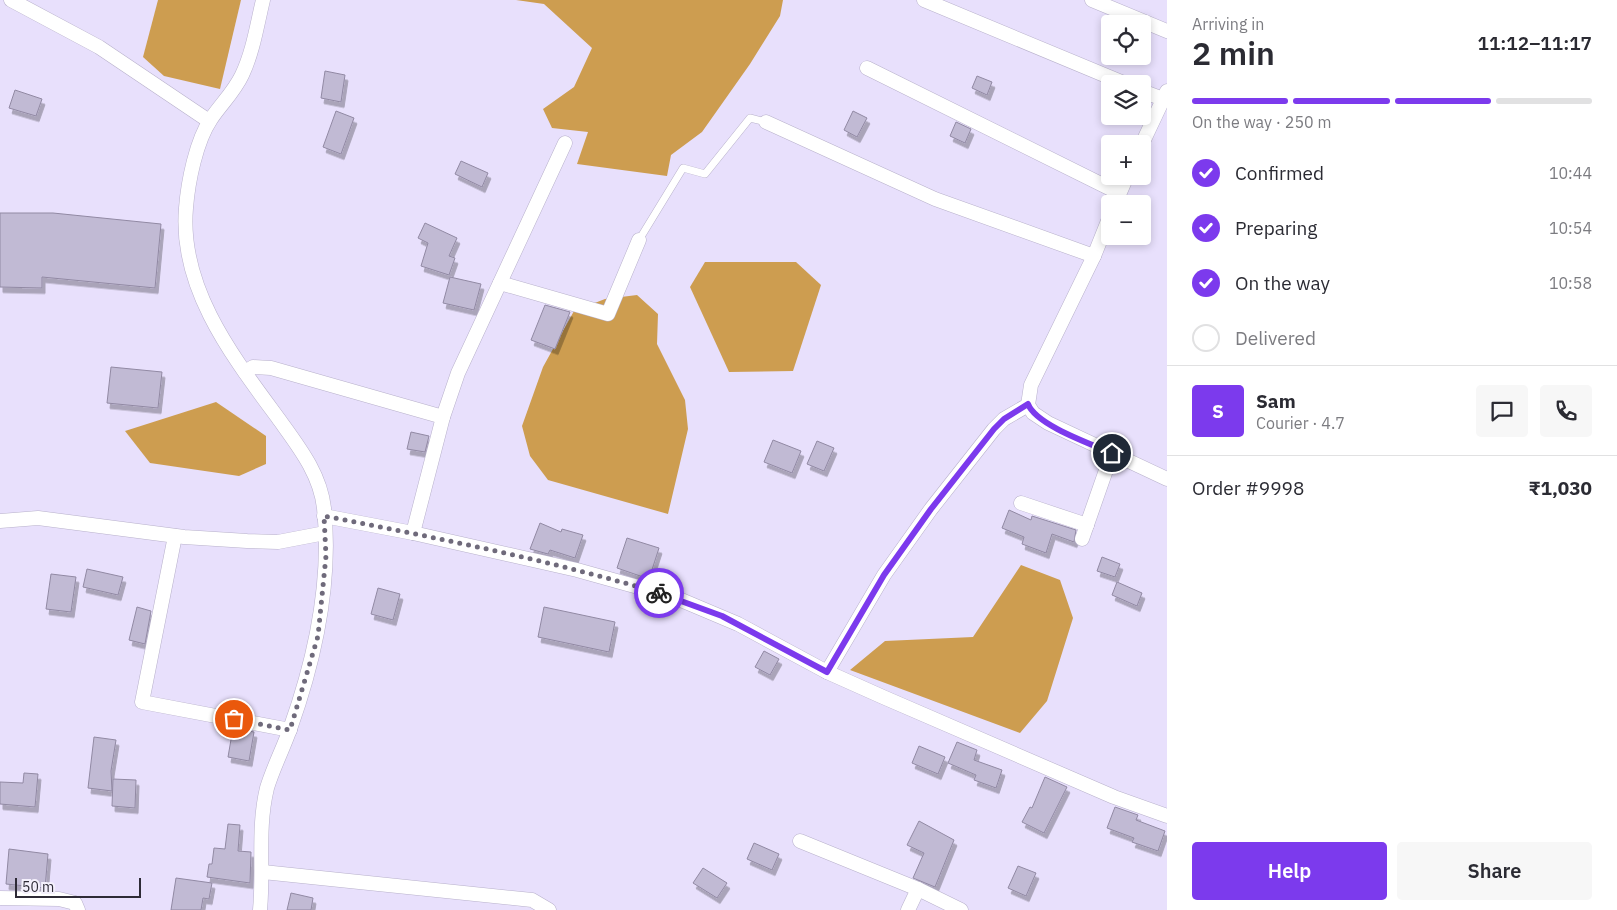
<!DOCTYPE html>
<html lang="en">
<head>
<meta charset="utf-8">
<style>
  body { margin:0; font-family:"IBM Plex Sans",sans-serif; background:#f7f7f7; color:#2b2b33; height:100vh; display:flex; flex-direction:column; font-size:19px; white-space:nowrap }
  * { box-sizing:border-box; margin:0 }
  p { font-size:16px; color:#7c7c81 }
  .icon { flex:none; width:28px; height:28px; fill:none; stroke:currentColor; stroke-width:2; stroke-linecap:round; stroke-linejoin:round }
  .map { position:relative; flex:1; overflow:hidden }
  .sheet { display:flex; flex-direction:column; background:#fff; width:450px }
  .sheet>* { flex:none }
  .buttons { position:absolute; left:1101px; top:15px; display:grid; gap:10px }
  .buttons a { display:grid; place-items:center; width:50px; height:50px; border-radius:5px; background:#fff; box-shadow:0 2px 8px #0003; font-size:25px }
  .scale { position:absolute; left:15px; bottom:12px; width:126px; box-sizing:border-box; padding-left:5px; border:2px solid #2e2b36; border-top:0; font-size:14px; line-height:18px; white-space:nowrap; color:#2e2b36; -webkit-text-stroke:4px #f4f0fc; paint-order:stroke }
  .pin { position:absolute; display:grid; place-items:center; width:42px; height:42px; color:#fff; margin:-21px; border:2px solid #fff; border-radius:50%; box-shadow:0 1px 5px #0007 }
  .courier { position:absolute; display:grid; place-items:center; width:50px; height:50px; margin:-25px; border:4px solid #7c3aed; border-radius:50%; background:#fff; color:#222; box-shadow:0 1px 6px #0007 }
  .headline em { font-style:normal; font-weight:600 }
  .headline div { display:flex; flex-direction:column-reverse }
  .headline { display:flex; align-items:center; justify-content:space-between; height:85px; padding:0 25px }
  h1 { font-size:32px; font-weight:600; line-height:38px }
  .bar { display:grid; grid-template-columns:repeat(4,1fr); gap:8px 5px; align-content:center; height:60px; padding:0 25px }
  .bar i { height:6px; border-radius:4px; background:#e1e1e2 }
  .bar .active { background:#7c3aed }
  .bar p { grid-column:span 4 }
  .line { display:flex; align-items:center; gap:12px; padding:0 25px; border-top:1px solid #e1e1e2 }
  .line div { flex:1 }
  .round { display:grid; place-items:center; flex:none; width:52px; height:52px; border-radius:5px; background:#f7f7f7 }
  ol { padding:0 25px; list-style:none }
  li { display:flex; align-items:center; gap:15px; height:55px }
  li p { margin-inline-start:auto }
  li .icon { padding:5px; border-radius:50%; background:#7c3aed; color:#fff; stroke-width:4 }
  li:last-child { color:#7c7c81 }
  li i { width:28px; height:28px; border:2px solid #e1e1e2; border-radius:50% }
  .cta { display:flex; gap:10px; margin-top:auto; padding:10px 25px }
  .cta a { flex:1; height:58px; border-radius:5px; background:#7c3aed; color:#fff; font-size:20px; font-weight:600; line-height:58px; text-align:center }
  .cta a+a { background:#f7f7f7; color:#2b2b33 }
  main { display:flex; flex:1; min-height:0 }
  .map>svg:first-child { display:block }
  .water { fill:#cd9d50 }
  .building { fill:#c1bad4; stroke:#9189a3; filter:url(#shadow) }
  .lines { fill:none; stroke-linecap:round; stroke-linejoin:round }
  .lane-casing { stroke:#b8b1cb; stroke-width:8 }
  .street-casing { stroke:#b8b1cb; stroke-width:15 }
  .lane { stroke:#fff; stroke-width:7 }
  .street { stroke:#fff; stroke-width:14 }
  .done { stroke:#6f6a7b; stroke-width:5; stroke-dasharray:0 9 }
  .route { stroke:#7c3aed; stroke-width:6 }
</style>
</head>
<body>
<main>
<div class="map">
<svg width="1167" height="910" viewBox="0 0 1167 910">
  <defs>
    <filter id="shadow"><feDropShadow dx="3" dy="5.5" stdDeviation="0" flood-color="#0004"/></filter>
  </defs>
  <rect width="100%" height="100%" fill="#e8e0fc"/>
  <g class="water">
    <path d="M 158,0 L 241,0 L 220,89 L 164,76 L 143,57 Z"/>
    <path d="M 516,0 L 783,0 L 780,16 L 750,64 L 702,132 L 671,155 L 667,176 L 577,164 L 588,132 L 552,128 L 543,109 L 574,87 L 592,48 L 544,4 Z"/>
    <path d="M 705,262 L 796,262 L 821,285 L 793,371 L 729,372 L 690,287 Z"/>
    <path d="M 637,295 L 658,314 L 657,344 L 685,400 L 688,429 L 668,514 L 548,480 L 530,456 L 522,426 L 543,367 L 574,311 L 605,299 Z"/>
    <path d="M 216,402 L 266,436 L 266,464 L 239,476 L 150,463 L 125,431 Z"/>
    <path d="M 1021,565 L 1060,580 L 1073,618 L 1047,701 L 1020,733 L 850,670 L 885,641 L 973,637 Z"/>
  </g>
  <g class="building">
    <path d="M 325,71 L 345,75 L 341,102 L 321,98 Z"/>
    <path d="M 977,76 L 992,82 L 987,95 L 972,88 Z"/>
    <path d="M 15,90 L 42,99 L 36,116 L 9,108 Z"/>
    <path d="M 336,111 L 354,118 L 341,154 L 323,147 Z"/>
    <path d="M 853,111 L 867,118 L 857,137 L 844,130 Z"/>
    <path d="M 956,122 L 971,129 L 965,143 L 950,136 Z"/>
    <path d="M 461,161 L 488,173 L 482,187 L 455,174 Z"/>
    <path d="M 0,213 L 53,213 L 161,224 L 155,288 L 42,277 L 42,288 L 0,287 Z"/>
    <path d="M 425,223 L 457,238 L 449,256 L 455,258 L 449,275 L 421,266 L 428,243 L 418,238 Z"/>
    <path d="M 450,277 L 481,284 L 474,310 L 443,303 Z"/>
    <path d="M 545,305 L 570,312 L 555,349 L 531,340 Z"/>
    <path d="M 111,367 L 162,372 L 158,408 L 107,403 Z"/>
    <path d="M 411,432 L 429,436 L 425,452 L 407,449 Z"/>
    <path d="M 773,440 L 801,451 L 792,473 L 764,462 Z"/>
    <path d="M 817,441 L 834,448 L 824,471 L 807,464 Z"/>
    <path d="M 1009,510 L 1031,520 L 1032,516 L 1076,530 L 1074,542 L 1052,534 L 1046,553 L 1022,544 L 1024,537 L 1002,528 Z"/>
    <path d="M 540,523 L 561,532 L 562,529 L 583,535 L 575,558 L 550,550 L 548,554 L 530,549 Z"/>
    <path d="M 627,538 L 659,548 L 649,579 L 617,568 Z"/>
    <path d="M 1102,557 L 1120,564 L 1115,577 L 1097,571 Z"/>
    <path d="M 87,569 L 123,577 L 118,595 L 83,587 Z"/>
    <path d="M 51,574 L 76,577 L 71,612 L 46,609 Z"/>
    <path d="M 1117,582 L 1142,593 L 1137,606 L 1112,595 Z"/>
    <path d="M 378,588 L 400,594 L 393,620 L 371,614 Z"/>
    <path d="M 137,607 L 151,611 L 145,644 L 129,640 Z"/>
    <path d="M 544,607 L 615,622 L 609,652 L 538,637 Z"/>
    <path d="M 764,651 L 779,659 L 770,675 L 755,667 Z"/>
    <path d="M 233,728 L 254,732 L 249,761 L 228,757 Z"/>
    <path d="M 94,737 L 116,740 L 111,771 L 112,791 L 88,788 Z"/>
    <path d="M 957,742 L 977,750 L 974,760 L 1002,770 L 996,788 L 974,780 L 976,775 L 948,763 Z"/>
    <path d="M 919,746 L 945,757 L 938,774 L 912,763 Z"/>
    <path d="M 24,773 L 38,774 L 35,807 L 0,804 L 0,782 L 23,783 Z"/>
    <path d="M 1045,777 L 1067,787 L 1044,833 L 1022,822 L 1030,807 L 1032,808 Z"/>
    <path d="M 113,779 L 136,780 L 135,808 L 112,806 Z"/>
    <path d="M 1115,807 L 1138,815 L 1136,820 L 1165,831 L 1158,851 L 1132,842 L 1134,838 L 1107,828 Z"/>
    <path d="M 919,821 L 954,840 L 935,887 L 913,878 L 924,853 L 907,845 Z"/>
    <path d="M 228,824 L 240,825 L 238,851 L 251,852 L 250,883 L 207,877 L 209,864 L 212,864 L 214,848 L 225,849 Z"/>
    <path d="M 754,843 L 779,854 L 772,870 L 747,859 Z"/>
    <path d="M 9,849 L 48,854 L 45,888 L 6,884 Z"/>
    <path d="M 1018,866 L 1036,873 L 1026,896 L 1008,888 Z"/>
    <path d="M 703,868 L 727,883 L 717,898 L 693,883 Z"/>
    <path d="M 176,878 L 212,883 L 209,899 L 203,898 L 201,910 L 171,910 Z"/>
    <path d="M 291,893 L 313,898 L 311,910 L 287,910 Z"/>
  </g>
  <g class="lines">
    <g class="lane-casing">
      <path id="lane" d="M 639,240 L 683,168 L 705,174 L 750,118 L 766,122"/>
    </g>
    <g class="street-casing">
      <g id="street">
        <path d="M 11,0 L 99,47 L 209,121"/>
        <path d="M 924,0 L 1126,84"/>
        <path d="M 1092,0 L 1167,31"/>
        <path d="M 867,68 L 1119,193"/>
        <path d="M 1142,91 L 1163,99"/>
        <path d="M 766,122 L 935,199 L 1094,256"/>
        <path d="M 1142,144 L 1167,91"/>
        <path d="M 1115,204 L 1127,176"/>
        <path d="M 1110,216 L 1094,256 L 1031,385 L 1028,405 L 1033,413 L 1048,423 L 1167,479"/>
        <path d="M 500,283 L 608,314 L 639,240"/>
        <path d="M 245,372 L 253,367 L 271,368 L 443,417"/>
        <path d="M 1021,503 L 1087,525"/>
        <path d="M 324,516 L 413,533 L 577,570 L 674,597 L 738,624 L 827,672 L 883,697 L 1114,797 L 1167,816"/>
        <path d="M 0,521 L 38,518 L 184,537 L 247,541 L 278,542 L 325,533"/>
        <path d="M 413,533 L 443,417 L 458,373 L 565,143"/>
        <path d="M 175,536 L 142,702 L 290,730"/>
        <path d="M 1082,539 L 1112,453"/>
        <path d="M 827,672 L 884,575 L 931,509 L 994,429 L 1004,419 L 1028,405"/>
        <path d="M 800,841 L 918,889 L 961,910"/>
        <path d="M 263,872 L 532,900 L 549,910"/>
        <path d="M 0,898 L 59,899 L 75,903 L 78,910"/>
        <path d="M 260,910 C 264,869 257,829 267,788 C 273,768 283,749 290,729 C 315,659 332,584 324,508 C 320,473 298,446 278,418 C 233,357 179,288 186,208 C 188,182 196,141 211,119 C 221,104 234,92 242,75 C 253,52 257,25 263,0"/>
        <path d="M 908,910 L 918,889"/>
      </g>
    </g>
    <use href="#lane" class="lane"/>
    <use href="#street" class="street"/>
  </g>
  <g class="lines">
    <path class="done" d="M 234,719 L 290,730 L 318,636 L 326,556 L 324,516 C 437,538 550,560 659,593"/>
    <path class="route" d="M 659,593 L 722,616 L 827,672 L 884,575 L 931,509 L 994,429 L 1004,419 L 1028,404 C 1036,425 1091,444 1112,453"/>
  </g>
</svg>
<div class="buttons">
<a><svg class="icon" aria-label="locate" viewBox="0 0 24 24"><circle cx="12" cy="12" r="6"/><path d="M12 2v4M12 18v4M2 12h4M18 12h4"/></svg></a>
<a><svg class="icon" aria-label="layers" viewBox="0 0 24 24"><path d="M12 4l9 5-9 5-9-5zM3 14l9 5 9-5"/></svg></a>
<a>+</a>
<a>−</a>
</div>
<div class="scale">50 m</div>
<div class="pin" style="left:234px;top:719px;background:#ea580c"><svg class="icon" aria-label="bag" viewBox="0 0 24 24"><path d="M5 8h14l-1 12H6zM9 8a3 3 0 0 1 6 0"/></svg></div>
<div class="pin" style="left:1112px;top:453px;background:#1f2937"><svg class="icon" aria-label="home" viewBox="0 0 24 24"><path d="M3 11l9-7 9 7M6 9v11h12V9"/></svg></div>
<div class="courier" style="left:659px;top:593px"><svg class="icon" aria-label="bike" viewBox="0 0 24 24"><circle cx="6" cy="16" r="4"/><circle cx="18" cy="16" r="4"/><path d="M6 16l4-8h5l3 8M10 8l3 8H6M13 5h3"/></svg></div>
</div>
<section class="sheet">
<div class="headline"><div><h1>2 min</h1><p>Arriving in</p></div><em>11:12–11:17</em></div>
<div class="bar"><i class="active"></i><i class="active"></i><i class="active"></i><i></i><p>On the way · 250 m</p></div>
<ol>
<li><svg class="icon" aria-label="check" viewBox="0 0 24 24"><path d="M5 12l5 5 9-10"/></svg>Confirmed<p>10:44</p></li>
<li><svg class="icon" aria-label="check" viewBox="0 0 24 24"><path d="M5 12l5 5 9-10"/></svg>Preparing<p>10:54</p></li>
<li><svg class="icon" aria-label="check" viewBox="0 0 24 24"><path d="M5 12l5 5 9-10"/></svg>On the way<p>10:58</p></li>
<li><i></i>Delivered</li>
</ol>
<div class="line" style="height:90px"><b class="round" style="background:#7c3aed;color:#fff">S</b><div><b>Sam</b><p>Courier · 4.7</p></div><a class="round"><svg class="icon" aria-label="chat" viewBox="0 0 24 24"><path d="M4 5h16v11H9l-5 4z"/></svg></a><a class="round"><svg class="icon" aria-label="phone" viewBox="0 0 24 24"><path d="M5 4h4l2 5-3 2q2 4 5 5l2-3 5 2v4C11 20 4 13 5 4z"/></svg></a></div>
<div class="line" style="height:65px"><div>Order #9998</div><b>₹1,030</b></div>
<div class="cta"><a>Help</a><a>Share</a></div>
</section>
</main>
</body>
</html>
